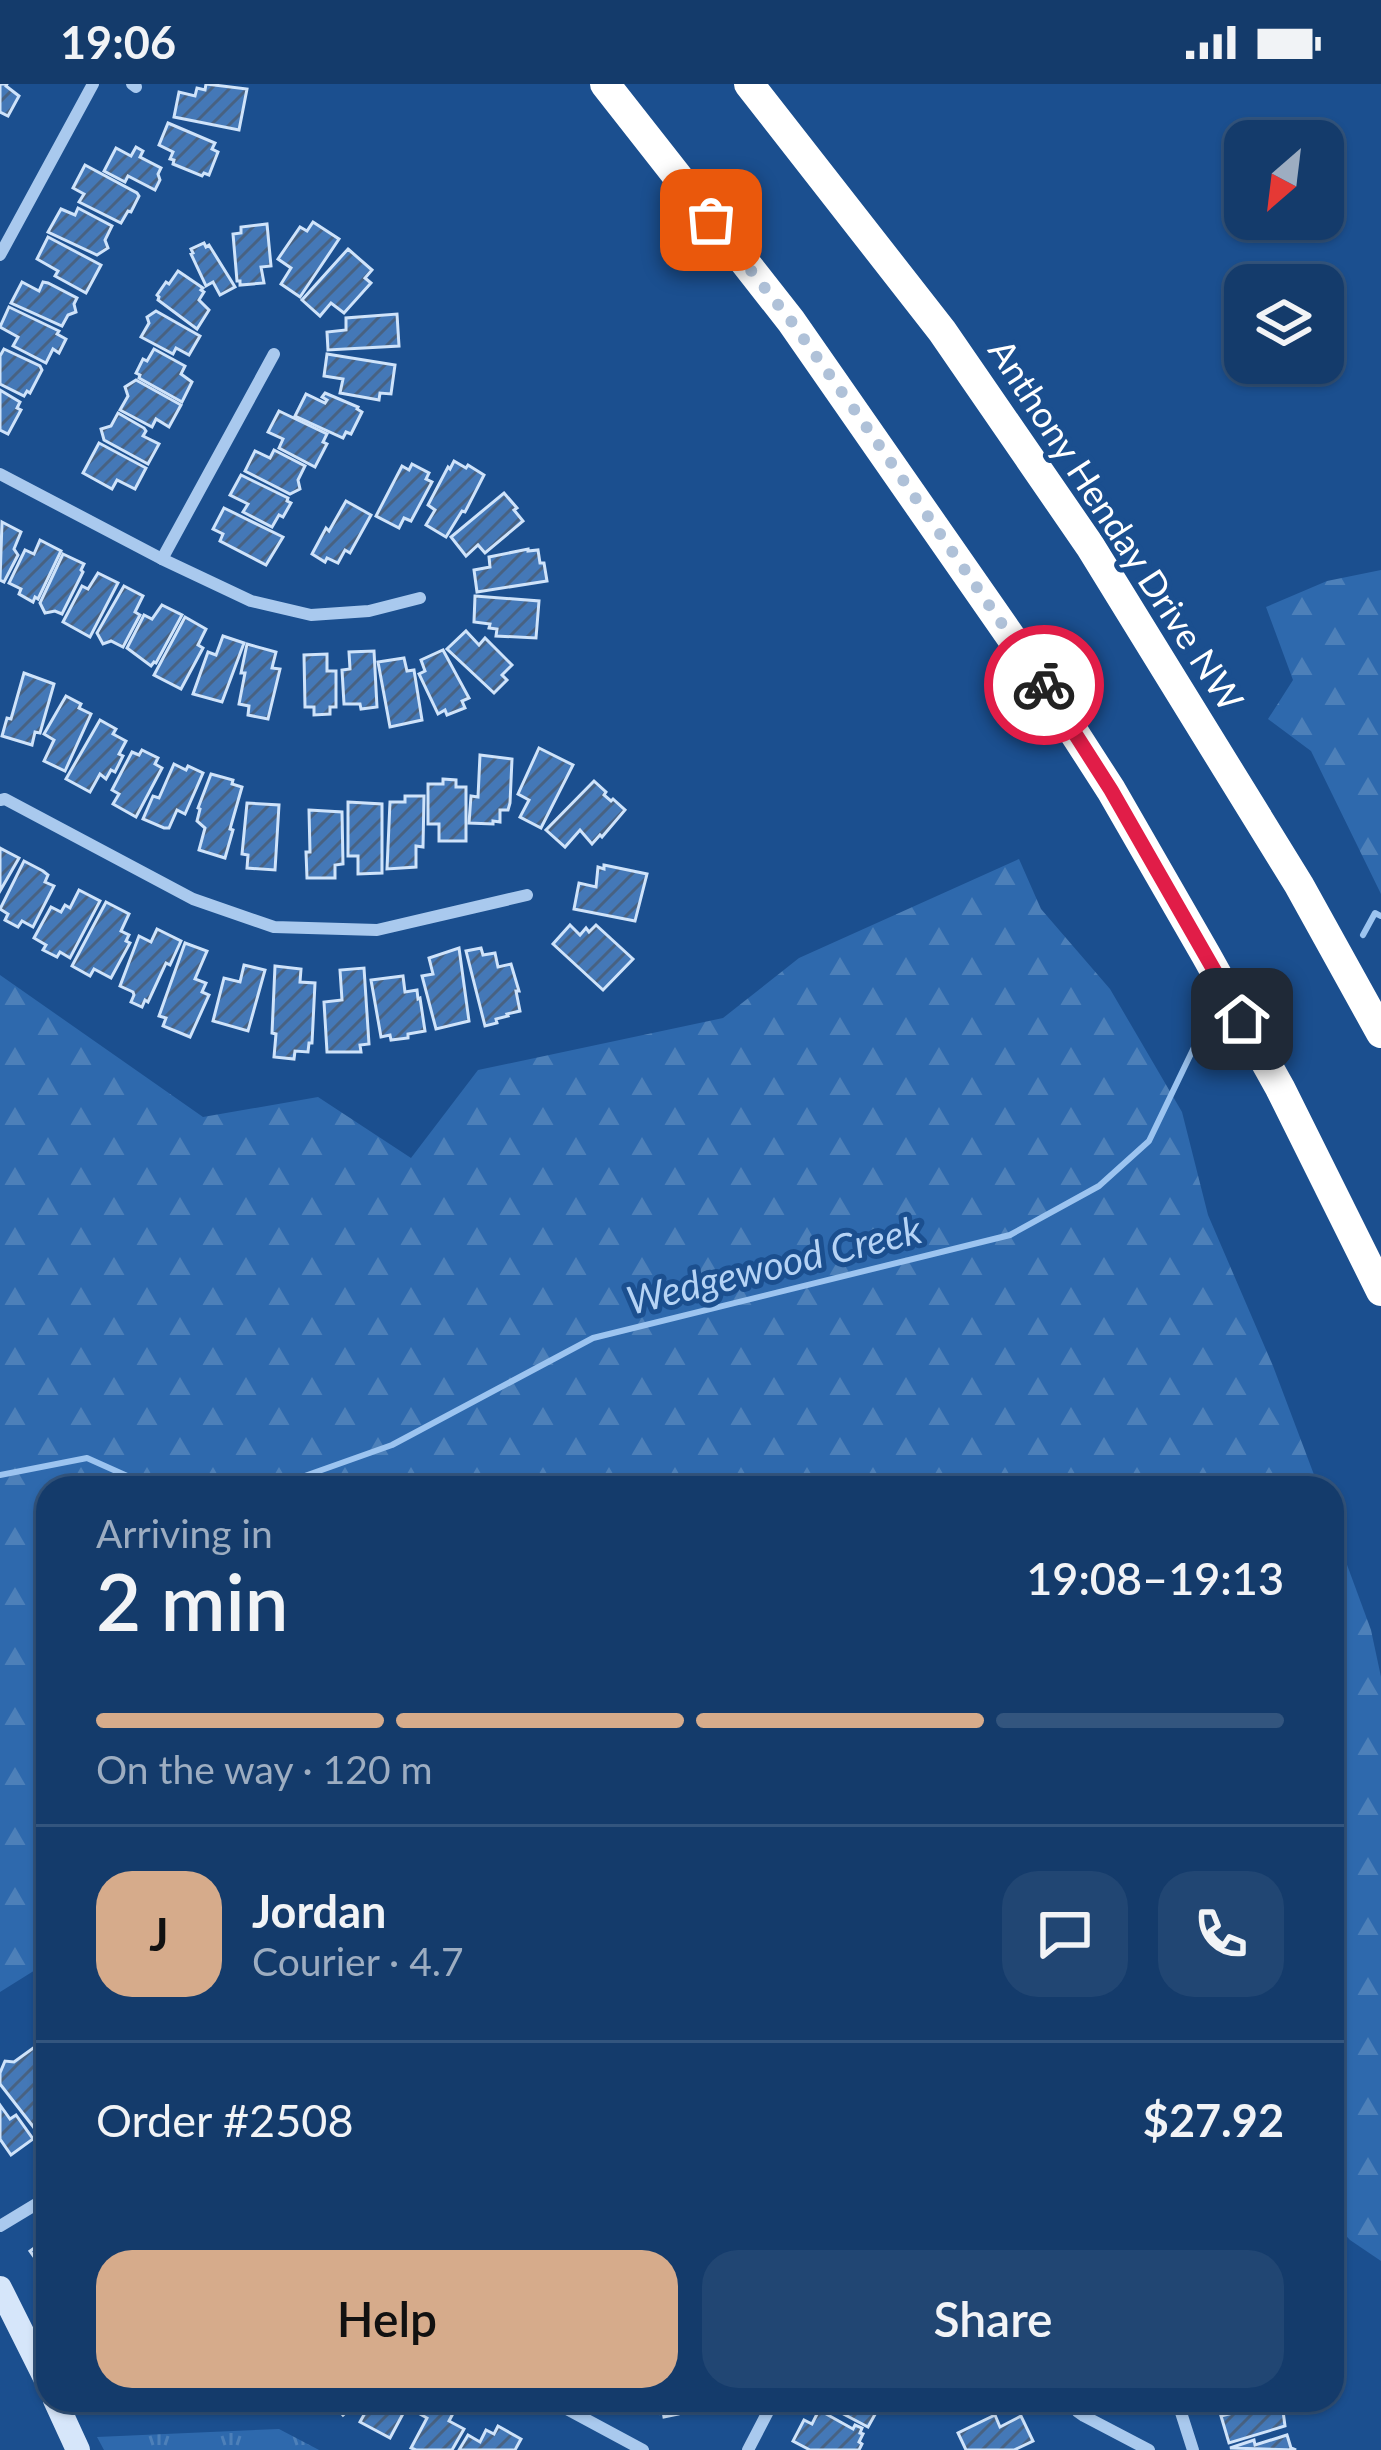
<!DOCTYPE html>
<html lang="en">
<head>
<meta charset="utf-8">
<style>
  body { margin:0; font-family:Lato,sans-serif; background:#214673; color:#f1f3f6; height:100vh; display:flex; flex-direction:column; font-size:45px; white-space:nowrap }
  * { box-sizing:border-box; margin:0 }
  p { font-size:39px; color:#9dadc1 }
  .icon { flex:none; width:66px; height:66px; fill:none; stroke:currentColor; stroke-width:2; stroke-linecap:round; stroke-linejoin:round }
  .map { position:relative; flex:1; overflow:hidden }
  .panel { position:absolute; left:36px; top:1392px; width:1308px; height:936px; display:flex; flex-direction:column; background:#143b6b; border-radius:36px; box-shadow:0 3px 9px #0004,0 0 0 3px #33557e }
  .panel>* { flex:none }
  .needle { width:78px; rotate:208deg }
  .tools { position:absolute; left:1224px; top:36px; display:grid; gap:24px }
  .tools a { display:grid; place-items:center; width:120px; height:120px; border-radius:24px; background:#143b6b; box-shadow:0 3px 9px #0004,0 0 0 3px #33557e; font-size:60px }
  .pin { position:absolute; display:grid; place-items:center; width:102px; height:102px; color:#fff; margin:-51px; border-radius:24px; box-shadow:0 6px 18px #0006 }
  .courier { position:absolute; display:grid; place-items:center; width:120px; height:120px; margin:-60px; border:9px solid #e11d48; border-radius:50%; background:#fff; color:#222; box-shadow:0 3px 15px #0007 }
  .overview em { font-style:normal; font-weight:600 }
  .overview div { display:flex; flex-direction:column-reverse }
  .overview { display:flex; align-items:center; justify-content:space-between; height:204px; padding:0 60px }
  h1 { font-size:78px; font-weight:600; line-height:90px }
  .bar { display:grid; grid-template-columns:repeat(4,1fr); gap:18px 12px; align-content:center; height:144px; padding:0 60px }
  .bar i { height:15px; border-radius:9px; background:#33557e }
  .bar .selected { background:#d6ab8b }
  .bar p { grid-column:span 4 }
  .line { display:flex; align-items:center; gap:30px; padding:0 60px; border-top:3px solid #33557e }
  .line div { flex:1 }
  .round { display:grid; place-items:center; flex:none; width:126px; height:126px; border-radius:36px; background:#214673 }
  .primary-button { display:flex; gap:24px; margin-top:auto; padding:24px 60px }
  .primary-button a { flex:1; height:138px; border-radius:36px; background:#d6ab8b; color:#111; font-size:48px; font-weight:600; line-height:138px; text-align:center }
  .primary-button a+a { background:#214673; color:#f1f3f6 }
  .status { display:flex; justify-content:space-between; align-items:center; height:84px; padding:0 60px; background:#143b6b; direction:ltr }
  .status svg { height:33px; fill:currentColor }
  .map>svg:first-child { display:block }
  .grass { fill:url(#grass-tufts) }
  .forest { fill:url(#forest-firs) }
  .lines { fill:none; stroke-linecap:round; stroke-linejoin:round }
  .stream { stroke:#9cc4f0; stroke-width:6 }
  .building { fill:url(#building-hatch); stroke:#cfe3fa; stroke-width:3 }
  .street { stroke:#a9c9ee; stroke-width:12 }
  .secondary { stroke:#d6e6fa; stroke-width:24 }
  .highway { stroke:#fff; stroke-width:30 }
  .done { stroke:#afc1d8; stroke-width:12; stroke-dasharray:0 21.6 }
  .route { stroke:#e11d48; stroke-width:15 }
  .labels { text-anchor:middle; stroke-width:10; stroke-linejoin:round; paint-order:stroke }
  .street-label { font-size:36px; fill:#fff; stroke:#1b4f8f }
  .water-label { font-size:39px; font-style:italic; fill:#b5d3f5; stroke:#1b4f8f }
</style>
</head>
<body>
<div class="status"><b>19:06</b><svg viewBox="0 0 49 12"><path d="M0 12V9h3v3zM5 12V6h3v6zM10 12V3h3v9zM15 12V0h3v12zM26 1h20v11H26zM47 4h2v5h-2z"/></svg></div>
<div class="map">
<svg width="1381" height="2366" viewBox="0 0 1381 2366">
  <defs>
    <pattern id="grass-tufts" width="24" height="20" patternUnits="userSpaceOnUse" patternTransform="scale(3)"><rect width="24" height="20" fill="#2e69ad"/><path d="M3 7l-1-3M5 7V3M7 7l1-3M15 17l-1-3M17 17v-4M19 17l1-3" fill="none" stroke="#4d80b9"/></pattern>
    <pattern id="forest-firs" width="22" height="20" patternUnits="userSpaceOnUse" patternTransform="scale(3)"><rect width="22" height="20" fill="#2e69ad"/><path d="M5 1l3.5 6h-7zM16 11l3.5 6h-7z" fill="#4d80b9"/></pattern>
    <pattern id="building-hatch" width="6" height="6" patternUnits="userSpaceOnUse" patternTransform="scale(3)"><rect width="6" height="6" fill="#4478b7"/><path d="M-1 1l2-2M0 6l6-6M5 7l2-2" fill="none" stroke="#486282"/></pattern>
  </defs>
  <rect width="100%" height="100%" fill="#1b4f8f"/>
  <path class="grass" d="M 279,2345 L 319,2366 L 104,2366 L 97,2353 Z"/>
  <g class="forest">
    <path d="M 1381,486 L 1381,810 L 1311,667 L 1268,635 L 1293,596 L 1266,523 L 1327,497 Z"/>
    <path d="M 1019,775 L 1041,825 L 1110,905 L 1182,1028 L 1208,1131 L 1273,1282 L 1319,1404 L 48,1404 L 48,1878 L 0,1908 L 0,891 L 203,1033 L 318,1013 L 411,1074 L 478,986 L 723,934 L 799,874 Z"/>
    <path d="M 1332,1440 L 1371,1546 L 1381,1593 L 1381,2177 L 1350,2156 L 1332,2137 Z"/>
  </g>
  <g class="lines">
    <g class="stream">
      <path d="M 1363,851 L 1375,829 L 1381,832"/>
      <path d="M 0,1391 L 87,1374 L 154,1404"/>
      <path d="M 271,1404 L 392,1361 L 593,1254 L 1010,1151 L 1099,1102 L 1149,1057 L 1212,926"/>
    </g>
  </g>
  <g class="building">
    <path d="M 0,0 L 7,0 L 6,2 L 19,12 L 8,32 L 0,28 Z"/>
    <path d="M 206,0 L 247,5 L 239,46 L 174,33 L 179,8 L 195,12 L 197,4 L 205,6 Z"/>
    <path d="M 168,39 L 215,59 L 212,65 L 218,68 L 209,91 L 204,89 L 202,92 L 173,80 L 174,76 L 170,75 L 173,68 L 159,61 Z"/>
    <path d="M 136,63 L 143,67 L 140,73 L 161,84 L 158,90 L 160,96 L 155,106 L 128,92 L 125,98 L 104,87 L 116,64 L 131,72 Z"/>
    <path d="M 85,81 L 137,109 L 139,112 L 131,128 L 128,127 L 121,139 L 79,118 L 84,110 L 73,104 Z"/>
    <path d="M 78,124 L 112,142 L 105,156 L 108,164 L 97,171 L 48,148 L 61,125 L 75,131 Z"/>
    <path d="M 313,138 L 339,155 L 300,213 L 281,200 L 291,184 L 278,175 L 300,143 L 307,147 Z"/>
    <path d="M 267,140 L 271,182 L 261,183 L 264,199 L 240,201 L 240,197 L 237,197 L 233,150 L 241,149 L 241,143 Z"/>
    <path d="M 48,153 L 101,181 L 86,209 L 55,192 L 58,187 L 37,175 Z"/>
    <path d="M 204,159 L 206,163 L 209,161 L 235,203 L 220,211 L 213,198 L 206,202 L 191,170 L 193,169 L 191,165 Z"/>
    <path d="M 348,165 L 372,186 L 365,194 L 371,199 L 344,229 L 331,219 L 320,232 L 302,216 Z"/>
    <path d="M 178,187 L 203,204 L 201,206 L 204,208 L 199,216 L 209,226 L 197,245 L 158,216 L 159,213 L 157,211 L 166,198 L 169,200 Z"/>
    <path d="M 22,198 L 39,207 L 43,198 L 48,199 L 77,214 L 74,220 L 76,228 L 68,231 L 62,242 L 11,219 Z"/>
    <path d="M 9,223 L 59,247 L 57,250 L 66,255 L 59,269 L 53,265 L 46,279 L 13,262 L 18,253 L 0,243 Z"/>
    <path d="M 156,227 L 200,252 L 189,271 L 176,264 L 173,270 L 141,253 L 149,239 L 147,233 Z"/>
    <path d="M 397,230 L 399,262 L 328,266 L 327,248 L 346,246 L 346,234 Z"/>
    <path d="M 4,265 L 40,282 L 42,286 L 30,309 L 27,307 L 24,312 L 0,300 L 0,272 Z"/>
    <path d="M 154,265 L 185,282 L 181,290 L 192,298 L 182,318 L 139,294 L 140,291 L 136,289 L 143,275 L 147,277 Z"/>
    <path d="M 327,270 L 395,281 L 391,310 L 380,309 L 379,316 L 340,309 L 343,295 L 324,292 Z"/>
    <path d="M 136,296 L 181,321 L 169,343 L 156,335 L 152,343 L 120,326 L 128,312 L 125,303 Z"/>
    <path d="M 0,306 L 20,318 L 17,324 L 21,326 L 8,350 L 0,346 Z"/>
    <path d="M 325,309 L 358,323 L 357,325 L 362,328 L 351,350 L 346,348 L 343,354 L 295,332 L 306,310 L 325,319 L 327,316 L 322,313 Z"/>
    <path d="M 279,327 L 327,350 L 323,358 L 327,360 L 315,383 L 279,364 L 283,355 L 268,348 Z"/>
    <path d="M 118,329 L 144,344 L 146,347 L 143,352 L 159,360 L 148,380 L 104,356 L 101,345 L 111,342 Z"/>
    <path d="M 99,359 L 146,384 L 135,405 L 117,396 L 112,405 L 83,389 Z"/>
    <path d="M 274,366 L 305,382 L 298,396 L 300,405 L 290,410 L 245,387 L 255,367 L 270,374 Z"/>
    <path d="M 454,377 L 466,384 L 468,381 L 484,391 L 465,428 L 462,427 L 446,453 L 426,441 L 435,426 L 428,421 L 448,383 L 450,385 Z"/>
    <path d="M 412,380 L 429,389 L 426,395 L 432,398 L 411,437 L 404,434 L 399,444 L 376,432 L 402,382 L 409,386 Z"/>
    <path d="M 241,391 L 288,414 L 287,417 L 291,419 L 283,433 L 279,431 L 272,443 L 243,428 L 248,420 L 230,411 Z"/>
    <path d="M 504,409 L 517,424 L 514,426 L 523,437 L 485,469 L 478,461 L 466,472 L 451,453 Z"/>
    <path d="M 346,417 L 371,431 L 350,469 L 345,466 L 338,479 L 327,474 L 325,478 L 312,470 L 326,444 L 329,447 Z"/>
    <path d="M 224,424 L 283,453 L 266,481 L 220,457 L 223,450 L 213,445 Z"/>
    <path d="M 2,438 L 21,448 L 14,465 L 18,471 L 4,498 L 0,496 Z"/>
    <path d="M 40,456 L 61,467 L 38,515 L 35,513 L 33,518 L 19,510 L 21,505 L 9,499 L 25,466 L 34,470 Z"/>
    <path d="M 528,465 L 528,467 L 538,466 L 540,479 L 544,479 L 547,497 L 477,508 L 474,486 L 490,483 L 489,473 Z"/>
    <path d="M 63,470 L 84,480 L 81,486 L 83,488 L 62,530 L 55,527 L 45,529 L 40,519 Z"/>
    <path d="M 98,489 L 118,499 L 90,553 L 63,538 L 82,502 L 88,505 Z"/>
    <path d="M 124,502 L 143,512 L 135,528 L 140,531 L 123,563 L 111,557 L 103,560 L 97,549 Z"/>
    <path d="M 475,512 L 539,517 L 536,554 L 496,552 L 497,545 L 489,544 L 490,540 L 474,538 Z"/>
    <path d="M 162,521 L 182,531 L 156,579 L 154,578 L 151,582 L 127,564 L 144,531 L 152,535 Z"/>
    <path d="M 185,533 L 206,545 L 198,561 L 203,564 L 181,605 L 154,591 Z"/>
    <path d="M 466,547 L 479,561 L 485,554 L 512,581 L 502,591 L 507,596 L 494,609 L 447,565 Z"/>
    <path d="M 223,552 L 244,559 L 222,618 L 193,610 L 208,568 L 216,571 Z"/>
    <path d="M 247,560 L 276,568 L 272,584 L 280,585 L 268,635 L 248,631 L 249,622 L 239,620 L 245,589 L 241,589 Z"/>
    <path d="M 443,566 L 469,614 L 462,617 L 465,624 L 447,631 L 445,626 L 438,630 L 419,590 L 425,587 L 421,576 Z"/>
    <path d="M 374,567 L 377,623 L 361,625 L 360,620 L 344,620 L 342,586 L 350,585 L 349,568 Z"/>
    <path d="M 327,570 L 327,587 L 336,587 L 336,623 L 330,623 L 330,630 L 314,631 L 314,623 L 305,623 L 304,571 Z"/>
    <path d="M 404,574 L 407,587 L 414,586 L 422,636 L 390,643 L 378,578 Z"/>
    <path d="M 24,589 L 54,600 L 40,649 L 35,648 L 32,661 L 2,652 L 7,634 L 11,635 Z"/>
    <path d="M 66,612 L 81,620 L 79,624 L 91,630 L 65,687 L 44,677 L 54,656 L 44,650 Z"/>
    <path d="M 100,636 L 116,645 L 113,650 L 126,657 L 119,670 L 123,672 L 115,688 L 111,686 L 106,695 L 100,690 L 90,708 L 66,695 Z"/>
    <path d="M 539,664 L 573,681 L 541,744 L 520,733 L 529,716 L 518,710 Z"/>
    <path d="M 142,666 L 158,674 L 155,680 L 162,684 L 136,733 L 113,720 L 119,710 L 112,706 L 132,668 L 139,671 Z"/>
    <path d="M 480,671 L 512,675 L 510,719 L 508,726 L 500,726 L 500,738 L 493,737 L 493,740 L 469,739 L 471,712 L 478,713 Z"/>
    <path d="M 174,680 L 186,686 L 188,682 L 203,689 L 185,730 L 177,726 L 169,744 L 164,744 L 143,735 L 153,712 L 159,714 Z"/>
    <path d="M 211,690 L 233,696 L 232,700 L 242,703 L 230,745 L 233,746 L 225,774 L 199,766 L 205,744 L 197,737 L 200,725 L 198,724 Z"/>
    <path d="M 443,695 L 456,696 L 456,703 L 466,703 L 466,757 L 439,757 L 439,740 L 428,740 L 428,700 L 443,700 Z"/>
    <path d="M 594,697 L 606,708 L 604,711 L 611,717 L 613,715 L 625,726 L 602,753 L 600,751 L 592,760 L 580,746 L 565,763 L 546,746 Z"/>
    <path d="M 405,712 L 424,712 L 423,763 L 416,762 L 416,783 L 387,785 L 390,718 L 405,718 Z"/>
    <path d="M 348,718 L 382,720 L 382,789 L 358,790 L 358,772 L 348,772 Z"/>
    <path d="M 247,719 L 279,721 L 275,786 L 247,784 L 248,771 L 242,770 Z"/>
    <path d="M 309,726 L 342,728 L 343,780 L 335,781 L 335,794 L 307,794 L 306,768 L 310,768 Z"/>
    <path d="M 0,764 L 19,774 L 0,807 Z"/>
    <path d="M 24,777 L 43,787 L 48,791 L 45,798 L 54,802 L 33,843 L 22,837 L 18,843 L 5,836 L 8,830 L 0,825 Z"/>
    <path d="M 604,781 L 647,790 L 635,837 L 574,825 L 579,799 L 596,803 L 598,783 L 604,785 Z"/>
    <path d="M 79,806 L 100,817 L 70,874 L 60,868 L 57,873 L 43,866 L 46,861 L 34,854 L 51,823 L 61,828 L 65,821 L 70,824 Z"/>
    <path d="M 106,818 L 129,830 L 121,847 L 129,851 L 126,857 L 130,859 L 111,894 L 94,885 L 90,892 L 72,882 Z"/>
    <path d="M 570,841 L 580,851 L 586,844 L 589,848 L 596,841 L 633,875 L 603,906 L 553,860 Z"/>
    <path d="M 157,845 L 181,857 L 170,881 L 166,879 L 148,918 L 145,916 L 142,923 L 131,918 L 134,911 L 133,908 L 120,902 L 139,852 L 151,858 Z"/>
    <path d="M 185,859 L 207,867 L 195,895 L 206,899 L 202,908 L 209,911 L 190,953 L 163,942 L 166,934 L 159,932 Z"/>
    <path d="M 459,864 L 469,937 L 436,945 L 422,892 L 433,890 L 429,874 Z"/>
    <path d="M 481,864 L 483,871 L 495,869 L 498,883 L 511,880 L 519,907 L 516,907 L 520,927 L 507,930 L 508,932 L 496,935 L 497,939 L 485,942 L 466,867 Z"/>
    <path d="M 244,881 L 265,886 L 248,947 L 213,937 L 224,894 L 240,898 Z"/>
    <path d="M 275,882 L 301,885 L 300,898 L 315,899 L 312,959 L 309,959 L 308,968 L 295,967 L 294,975 L 274,973 L 276,950 L 272,949 Z"/>
    <path d="M 364,884 L 369,960 L 360,961 L 361,968 L 327,968 L 324,918 L 342,916 L 340,886 Z"/>
    <path d="M 403,892 L 405,908 L 417,906 L 418,915 L 420,914 L 425,947 L 408,950 L 408,954 L 391,956 L 390,951 L 381,953 L 371,896 Z"/>
    <path d="M 36,1962 L 48,1978 L 48,2049 L 42,2054 L 0,2000 L 0,1989 L 5,1977 L 14,1978 Z"/>
    <path d="M 0,2021 L 10,2035 L 16,2031 L 33,2055 L 11,2071 L 0,2055 Z"/>
    <path d="M 48,2154 L 48,2207 L 35,2189 L 42,2184 L 30,2167 Z"/>
    <path d="M 314,2316 L 359,2316 L 343,2331 L 334,2321 L 326,2328 Z"/>
    <path d="M 367,2316 L 419,2316 L 412,2329 L 405,2326 L 390,2354 L 360,2338 L 365,2329 L 361,2327 Z"/>
    <path d="M 425,2316 L 450,2316 L 458,2320 L 449,2337 L 464,2345 L 452,2366 L 416,2366 L 411,2364 L 427,2334 L 418,2329 Z"/>
    <path d="M 633,2316 L 713,2316 L 706,2329 L 685,2318 L 682,2324 L 676,2321 L 678,2330 L 664,2333 L 663,2327 L 660,2325 L 659,2329 L 649,2324 L 647,2327 L 632,2319 Z"/>
    <path d="M 817,2316 L 883,2316 L 868,2343 Z"/>
    <path d="M 948,2316 L 996,2316 L 994,2327 L 947,2320 Z"/>
    <path d="M 1242,2316 L 1278,2316 L 1283,2327 L 1285,2342 L 1229,2359 L 1221,2332 L 1237,2328 L 1235,2320 L 1243,2318 Z"/>
    <path d="M 819,2326 L 853,2345 L 855,2341 L 862,2344 L 860,2349 L 863,2350 L 859,2358 L 862,2360 L 859,2366 L 810,2366 L 793,2357 L 804,2336 L 812,2340 Z"/>
    <path d="M 995,2331 L 1000,2343 L 1021,2332 L 1033,2357 L 1014,2366 L 966,2366 L 958,2349 Z"/>
    <path d="M 498,2342 L 521,2355 L 515,2366 L 459,2366 L 468,2351 L 480,2358 L 486,2346 L 494,2350 Z"/>
    <path d="M 1287,2351 L 1291,2364 L 1296,2366 L 1230,2364 L 1254,2356 L 1255,2361 Z"/>
  </g>
  <g class="lines">
    <g class="street">
      <path d="M 132,0 L 136,3"/>
      <path d="M 0,171 L 93,0"/>
      <path d="M 0,390 L 162,475 L 251,517 L 311,531 L 369,527 L 420,514"/>
      <path d="M 162,475 L 274,270"/>
      <path d="M 0,716 L 5,715 L 193,815 L 274,843 L 377,846 L 527,811"/>
      <path d="M 0,2142 L 48,2113"/>
      <path d="M 550,2316 L 643,2366"/>
      <path d="M 1074,2316 L 1077,2327 L 1084,2332 L 1149,2366"/>
      <path d="M 1177,2316 L 1193,2366"/>
      <path d="M 748,2366 L 774,2316"/>
    </g>
    <g class="secondary">
      <path d="M 0,2204 L 48,2300"/>
      <path d="M 55,2316 L 78,2366"/>
    </g>
    <g class="highway">
      <path d="M 605,0 L 791,237 L 1031,582 L 1111,706 L 1206,871 L 1280,1004 L 1381,1207"/>
      <path d="M 749,0 L 942,247 L 1090,462 L 1299,801 L 1381,949"/>
    </g>
  </g>
  <g class="lines">
    <path class="done" d="M 711,136 L 791,237 L 861,335 L 1044,601"/>
    <path class="route" d="M 1044,601 L 1111,706 L 1242,935"/>
  </g>
  <g class="labels">
    <g class="street-label">
      <text transform="translate(1116 441) rotate(57)" y="13">Anthony Henday Drive NW</text>
    </g>
    <g class="water-label">
      <text transform="translate(774 1181) rotate(-14)" y="14">Wedgewood Creek</text>
    </g>
  </g>
</svg>
<div class="tools">
<a><svg class="needle" viewBox="-14 -14 28 28"><path d="M0-13l5 13h-10z" fill="#e53935"/><path d="M0 13l5-13h-10z" fill="#9dadc1"/></svg></a>
<a><svg class="icon" aria-label="layers" viewBox="0 0 24 24"><path d="M12 4l9 5-9 5-9-5zM3 14l9 5 9-5"/></svg></a>
</div>
<div class="pin" style="left:711px;top:136px;background:#ea580c"><svg class="icon" aria-label="bag" viewBox="0 0 24 24"><path d="M5 8h14l-1 12H6zM9 8a3 3 0 0 1 6 0"/></svg></div>
<div class="pin" style="left:1242px;top:935px;background:#1f2937"><svg class="icon" aria-label="home" viewBox="0 0 24 24"><path d="M3 11l9-7 9 7M6 9v11h12V9"/></svg></div>
<div class="courier" style="left:1044px;top:601px"><svg class="icon" aria-label="bike" viewBox="0 0 24 24"><circle cx="6" cy="16" r="4"/><circle cx="18" cy="16" r="4"/><path d="M6 16l4-8h5l3 8M10 8l3 8H6M13 5h3"/></svg></div>
<section class="panel">
<div class="overview"><div><h1>2 min</h1><p>Arriving in</p></div><em>19:08–19:13</em></div>
<div class="bar"><i class="selected"></i><i class="selected"></i><i class="selected"></i><i></i><p>On the way · 120 m</p></div>
<div class="line" style="height:216px"><b class="round" style="background:#d6ab8b;color:#111">J</b><div><b>Jordan</b><p>Courier · 4.7</p></div><a class="round"><svg class="icon" aria-label="chat" viewBox="0 0 24 24"><path d="M4 5h16v11H9l-5 4z"/></svg></a><a class="round"><svg class="icon" aria-label="phone" viewBox="0 0 24 24"><path d="M5 4h4l2 5-3 2q2 4 5 5l2-3 5 2v4C11 20 4 13 5 4z"/></svg></a></div>
<div class="line" style="height:156px"><div>Order #2508</div><b>$27.92</b></div>
<div class="primary-button"><a>Help</a><a>Share</a></div>
</section>
</div>
</body>
</html>
